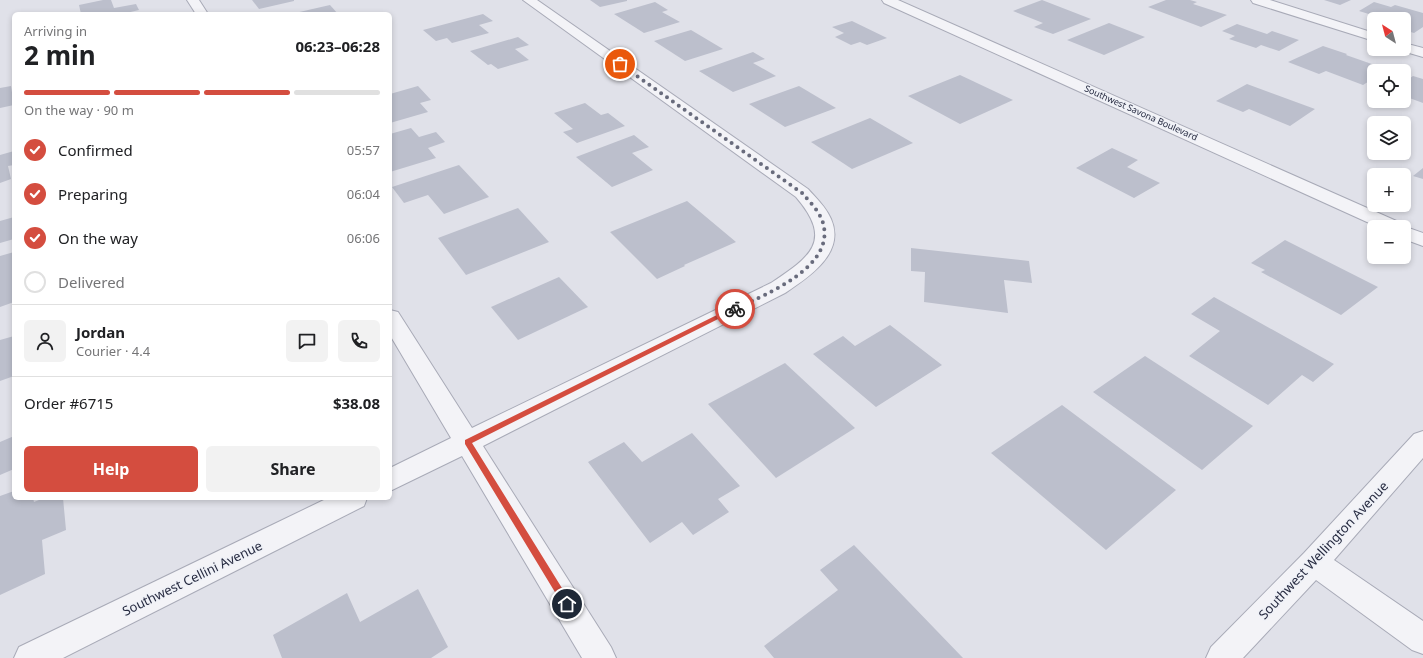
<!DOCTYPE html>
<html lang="en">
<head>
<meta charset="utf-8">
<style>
  body { margin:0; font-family:"Noto Sans",sans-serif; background:#f2f2f2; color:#202124; height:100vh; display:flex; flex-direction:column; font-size:15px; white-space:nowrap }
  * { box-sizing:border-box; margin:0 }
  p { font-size:13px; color:#757577 }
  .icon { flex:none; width:22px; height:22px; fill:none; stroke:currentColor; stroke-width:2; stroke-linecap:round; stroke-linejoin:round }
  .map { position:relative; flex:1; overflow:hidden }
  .panel { position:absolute; left:12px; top:12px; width:380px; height:488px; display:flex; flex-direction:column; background:#fff; border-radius:6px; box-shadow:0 2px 6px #0003 }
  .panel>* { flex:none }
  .needle { width:26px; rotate:324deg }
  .controls { position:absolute; left:1367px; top:12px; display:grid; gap:8px }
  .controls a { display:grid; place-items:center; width:44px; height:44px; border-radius:6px; background:#fff; box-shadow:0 2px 6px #0003; font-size:20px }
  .pin { position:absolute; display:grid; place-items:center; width:34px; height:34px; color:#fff; margin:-17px; border:2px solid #fff; border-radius:50%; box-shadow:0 1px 4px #0007 }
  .courier { position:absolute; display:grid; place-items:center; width:40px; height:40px; margin:-20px; border:3px solid #d44d3f; border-radius:50%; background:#fff; color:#222; box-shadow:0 1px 5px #0007 }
  .head em { font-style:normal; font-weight:700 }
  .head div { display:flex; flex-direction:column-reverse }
  .head { display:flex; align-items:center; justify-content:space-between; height:68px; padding:0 12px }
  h1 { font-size:26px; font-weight:700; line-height:30px }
  .bar { display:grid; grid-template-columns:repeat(4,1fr); gap:6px 4px; align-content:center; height:48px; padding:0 12px }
  .bar i { height:5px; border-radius:3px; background:#e0e0e0 }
  .bar .on { background:#d44d3f }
  .bar p { grid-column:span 4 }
  .line { display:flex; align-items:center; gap:10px; padding:0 12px; border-top:1px solid #e0e0e0 }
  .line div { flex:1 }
  .round { display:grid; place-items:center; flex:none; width:42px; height:42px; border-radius:6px; background:#f2f2f2 }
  ol { padding:0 12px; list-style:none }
  li { display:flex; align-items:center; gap:12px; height:44px }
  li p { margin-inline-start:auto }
  li .icon { padding:4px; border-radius:50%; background:#d44d3f; color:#fff; stroke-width:4 }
  li:last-child { color:#757577 }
  li i { width:22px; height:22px; border:2px solid #e0e0e0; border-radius:50% }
  .primary-button { display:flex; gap:8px; margin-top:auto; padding:8px 12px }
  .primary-button a { flex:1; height:46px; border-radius:6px; background:#d44d3f; color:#fff; font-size:16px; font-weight:700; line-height:46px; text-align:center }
  .primary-button a+a { background:#f2f2f2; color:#202124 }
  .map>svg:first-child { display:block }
  .building { fill:#bcbfcc }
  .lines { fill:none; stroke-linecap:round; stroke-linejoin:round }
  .minor-casing { stroke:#a8aab7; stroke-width:2 }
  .tertiary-casing { stroke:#a8aab7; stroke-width:2 }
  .minor { fill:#f3f3f7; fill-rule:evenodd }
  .tertiary { fill:#f3f3f7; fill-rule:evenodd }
  .route { fill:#d44d3f }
  .done { stroke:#686b7c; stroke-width:4; stroke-dasharray:0 7.2 }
  .labels { text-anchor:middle; stroke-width:3; stroke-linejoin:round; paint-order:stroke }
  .far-street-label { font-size:9px; fill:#272b41; stroke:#eff1f7 }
  .near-street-label { font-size:13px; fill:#272b41; stroke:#eff1f7 }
</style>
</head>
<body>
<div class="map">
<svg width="1423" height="658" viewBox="0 0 1423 658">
  <rect width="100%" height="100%" fill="#e0e1e9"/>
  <g class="building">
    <path d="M 103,0 L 111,0 L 114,8 L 136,4 L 139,10 L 122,14 L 81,14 L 79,5 Z"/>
    <path d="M 252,0 L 294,0 L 294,1 L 259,9 Z"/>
    <path d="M 590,0 L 627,0 L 627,1 L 600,7 Z"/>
    <path d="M 1042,0 L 1091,19 L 1053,34 L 1034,27 L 1043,23 L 1013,11 Z"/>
    <path d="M 1166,0 L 1190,0 L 1197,2 L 1193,4 L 1227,15 L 1201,27 L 1148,7 Z"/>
    <path d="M 1324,0 L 1351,0 L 1340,5 Z"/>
    <path d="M 655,2 L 668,10 L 662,12 L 680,22 L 644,33 L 614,14 Z"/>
    <path d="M 1374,2 L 1391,7 L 1395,5 L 1423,13 L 1423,27 L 1414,33 L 1404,30 L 1404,19 L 1385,19 L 1359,11 Z"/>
    <path d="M 330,5 L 338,14 L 295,14 L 295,13 Z"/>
    <path d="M 483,14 L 493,21 L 479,25 L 489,33 L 452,43 L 447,38 L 436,41 L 423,30 Z"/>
    <path d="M 852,21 L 887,38 L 867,45 L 860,42 L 851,45 L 835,37 L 844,33 L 832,27 Z"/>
    <path d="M 1109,23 L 1145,37 L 1104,55 L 1067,40 Z"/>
    <path d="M 1237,24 L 1267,34 L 1272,31 L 1299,40 L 1279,51 L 1261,45 L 1256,48 L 1229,39 L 1235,36 L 1222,31 Z"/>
    <path d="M 691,30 L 723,49 L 685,61 L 654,41 Z"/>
    <path d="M 518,37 L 529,45 L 515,49 L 529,60 L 498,69 L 491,64 L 488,65 L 470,51 Z"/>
    <path d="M 1323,46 L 1347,54 L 1346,55 L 1389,70 L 1374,71 L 1374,78 L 1363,85 L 1326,71 L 1319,74 L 1288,62 Z"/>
    <path d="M 753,52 L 765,59 L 753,63 L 776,76 L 733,92 L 699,71 Z"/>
    <path d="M 960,75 L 1013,100 L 960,124 L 908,96 Z"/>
    <path d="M 1413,76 L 1423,79 L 1423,103 L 1404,96 L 1404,82 Z"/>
    <path d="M 1247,84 L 1315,109 L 1290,126 L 1249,109 L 1243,112 L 1216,101 Z"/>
    <path d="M 11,86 L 14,105 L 0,108 L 0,88 Z"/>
    <path d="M 418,86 L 431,100 L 420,103 L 428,112 L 390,123 L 390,94 Z"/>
    <path d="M 799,86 L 836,108 L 785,127 L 749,104 Z"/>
    <path d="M 585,103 L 601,115 L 608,113 L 625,126 L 577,143 L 563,132 L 573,129 L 554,113 Z"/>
    <path d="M 870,118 L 913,143 L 852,169 L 811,142 Z"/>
    <path d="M 411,128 L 419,137 L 436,132 L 445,142 L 428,148 L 436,158 L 390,172 L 390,134 Z"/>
    <path d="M 634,135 L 649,147 L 632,153 L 653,170 L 612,187 L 576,157 Z"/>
    <path d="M 1112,148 L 1138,160 L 1127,167 L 1160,183 L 1134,198 L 1076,168 Z"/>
    <path d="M 14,151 L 14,165 L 8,166 L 11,179 L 0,183 L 0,155 Z"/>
    <path d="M 459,165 L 489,197 L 444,214 L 428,195 L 404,203 L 392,187 Z"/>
    <path d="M 1423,168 L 1423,179 L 1413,176 Z"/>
    <path d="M 687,201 L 736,242 L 684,265 L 685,266 L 657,279 L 610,232 Z"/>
    <path d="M 518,208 L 549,242 L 466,275 L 438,238 Z"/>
    <path d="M 14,217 L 14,239 L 0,243 L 0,221 Z"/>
    <path d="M 1285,240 L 1378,287 L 1341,315 L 1261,272 L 1265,270 L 1251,263 Z"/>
    <path d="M 911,248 L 1029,261 L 1032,283 L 1004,280 L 1008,313 L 924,302 L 925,272 L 911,271 Z"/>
    <path d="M 14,252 L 14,302 L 0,307 L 0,256 Z"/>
    <path d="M 559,277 L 588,307 L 518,340 L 491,307 Z"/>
    <path d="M 1214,297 L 1334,364 L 1313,382 L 1302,375 L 1268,405 L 1189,356 L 1220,331 L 1191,314 Z"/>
    <path d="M 890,325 L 942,365 L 876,407 L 813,354 L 843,336 L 855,346 Z"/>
    <path d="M 14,336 L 14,376 L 0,381 L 0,340 Z"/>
    <path d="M 1145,356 L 1253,426 L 1202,470 L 1093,392 Z"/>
    <path d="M 785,363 L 855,428 L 776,478 L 708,404 Z"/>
    <path d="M 1062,405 L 1176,490 L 1106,550 L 991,453 Z"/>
    <path d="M 692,433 L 740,486 L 718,499 L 729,512 L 693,535 L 682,522 L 650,543 L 588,462 L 624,442 L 642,462 Z"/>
    <path d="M 14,436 L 14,469 L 0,475 L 0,442 Z"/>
    <path d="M 14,491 L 14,498 L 33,498 L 34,502 L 44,498 L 63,498 L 66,530 L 42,540 L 45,574 L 0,595 L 0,496 Z"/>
    <path d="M 854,545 L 963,658 L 774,658 L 764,646 L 838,590 L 820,570 Z"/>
    <path d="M 418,589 L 448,647 L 431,658 L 282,658 L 273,635 L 347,593 L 360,622 Z"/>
  </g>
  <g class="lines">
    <g class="minor-casing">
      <g id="minor">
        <path d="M 187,0 L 199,0 L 208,14 L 196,14 Z"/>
        <path d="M 523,0 L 537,0 L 808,189 C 816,198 826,207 831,219 C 846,253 809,277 785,293 L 483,446 L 611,647 L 616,658 L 582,658 L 462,456 L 390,491 L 390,468 L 451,438 L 390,335 L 390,310 L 398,312 L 472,428 L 771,283 C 810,257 834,241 796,197 Z"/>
        <path d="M 1251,0 L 1270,0 L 1374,33 L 1374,41 L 1253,3 Z"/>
        <path d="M 1404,43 L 1423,48 L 1423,57 L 1399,50 L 1404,49 Z"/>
        <path d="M 1423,431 L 1423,458 L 1334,560 L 1423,621 L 1423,654 L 1412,650 L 1316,580 L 1243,658 L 1206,658 L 1211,647 L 1304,553 L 1414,434 Z"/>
        <path d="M 328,498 L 367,498 L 364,506 L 63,658 L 14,658 L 19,647 Z"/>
      </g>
    </g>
    <g class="tertiary-casing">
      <path id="tertiary" d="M 882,0 L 898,0 L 1401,223 L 1403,226 L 1423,233 L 1423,246 L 1404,239 L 1404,227 L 1378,227 L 884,3 Z"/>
    </g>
    <use href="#minor" class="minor"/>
    <use href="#tertiary" class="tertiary"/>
  </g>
  <path class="route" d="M 733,307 L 737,307 L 738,309 L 472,443 L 570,601 L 571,604 L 570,607 L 567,608 L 564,607 L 465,444 L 465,440 Z"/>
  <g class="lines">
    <path class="done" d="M 620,64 L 802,193 C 809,201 818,210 822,220 C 839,266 766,294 735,309"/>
  </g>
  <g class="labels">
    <g class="far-street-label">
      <text transform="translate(1141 113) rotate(24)" y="3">Southwest Savona Boulevard</text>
    </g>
    <g class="near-street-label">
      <text transform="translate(1323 550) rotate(-47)" y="5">Southwest Wellington Avenue</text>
      <text transform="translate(192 578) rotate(-26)" y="5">Southwest Cellini Avenue</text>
    </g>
  </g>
</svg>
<div class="controls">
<a><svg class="needle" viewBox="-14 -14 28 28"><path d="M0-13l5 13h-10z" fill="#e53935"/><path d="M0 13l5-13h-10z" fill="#757577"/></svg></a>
<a><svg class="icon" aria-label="locate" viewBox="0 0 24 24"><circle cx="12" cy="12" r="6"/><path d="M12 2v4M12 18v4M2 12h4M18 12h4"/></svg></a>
<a><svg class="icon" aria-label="layers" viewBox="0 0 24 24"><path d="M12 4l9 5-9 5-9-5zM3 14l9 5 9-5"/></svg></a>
<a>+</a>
<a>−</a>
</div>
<div class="pin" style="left:620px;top:64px;background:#ea580c"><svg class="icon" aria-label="bag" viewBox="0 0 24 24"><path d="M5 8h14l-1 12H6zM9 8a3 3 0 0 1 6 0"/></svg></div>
<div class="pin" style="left:567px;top:604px;background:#1f2937"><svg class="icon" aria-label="home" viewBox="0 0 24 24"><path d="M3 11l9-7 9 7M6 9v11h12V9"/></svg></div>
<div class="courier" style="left:735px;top:309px"><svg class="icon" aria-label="bike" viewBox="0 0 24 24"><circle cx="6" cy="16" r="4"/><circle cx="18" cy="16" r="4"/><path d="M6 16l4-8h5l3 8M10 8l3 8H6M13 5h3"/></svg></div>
<section class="panel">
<div class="head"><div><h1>2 min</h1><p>Arriving in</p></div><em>06:23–06:28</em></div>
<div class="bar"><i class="on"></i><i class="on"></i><i class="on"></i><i></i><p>On the way · 90 m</p></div>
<ol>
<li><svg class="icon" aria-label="check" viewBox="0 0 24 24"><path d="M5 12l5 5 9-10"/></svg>Confirmed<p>05:57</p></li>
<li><svg class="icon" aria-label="check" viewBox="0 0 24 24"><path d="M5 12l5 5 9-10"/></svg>Preparing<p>06:04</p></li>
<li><svg class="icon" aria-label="check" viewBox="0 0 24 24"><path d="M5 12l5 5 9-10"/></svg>On the way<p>06:06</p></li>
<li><i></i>Delivered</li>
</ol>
<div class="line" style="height:72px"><a class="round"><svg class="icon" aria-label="person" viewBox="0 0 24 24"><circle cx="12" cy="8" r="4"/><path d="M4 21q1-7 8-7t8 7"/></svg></a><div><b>Jordan</b><p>Courier · 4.4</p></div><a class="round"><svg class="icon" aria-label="chat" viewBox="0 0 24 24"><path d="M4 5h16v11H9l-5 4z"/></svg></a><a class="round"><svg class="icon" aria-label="phone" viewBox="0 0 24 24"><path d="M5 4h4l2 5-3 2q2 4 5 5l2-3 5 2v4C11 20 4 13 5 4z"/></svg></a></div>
<div class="line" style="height:52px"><div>Order #6715</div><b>$38.08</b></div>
<div class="primary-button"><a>Help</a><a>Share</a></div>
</section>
</div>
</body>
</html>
